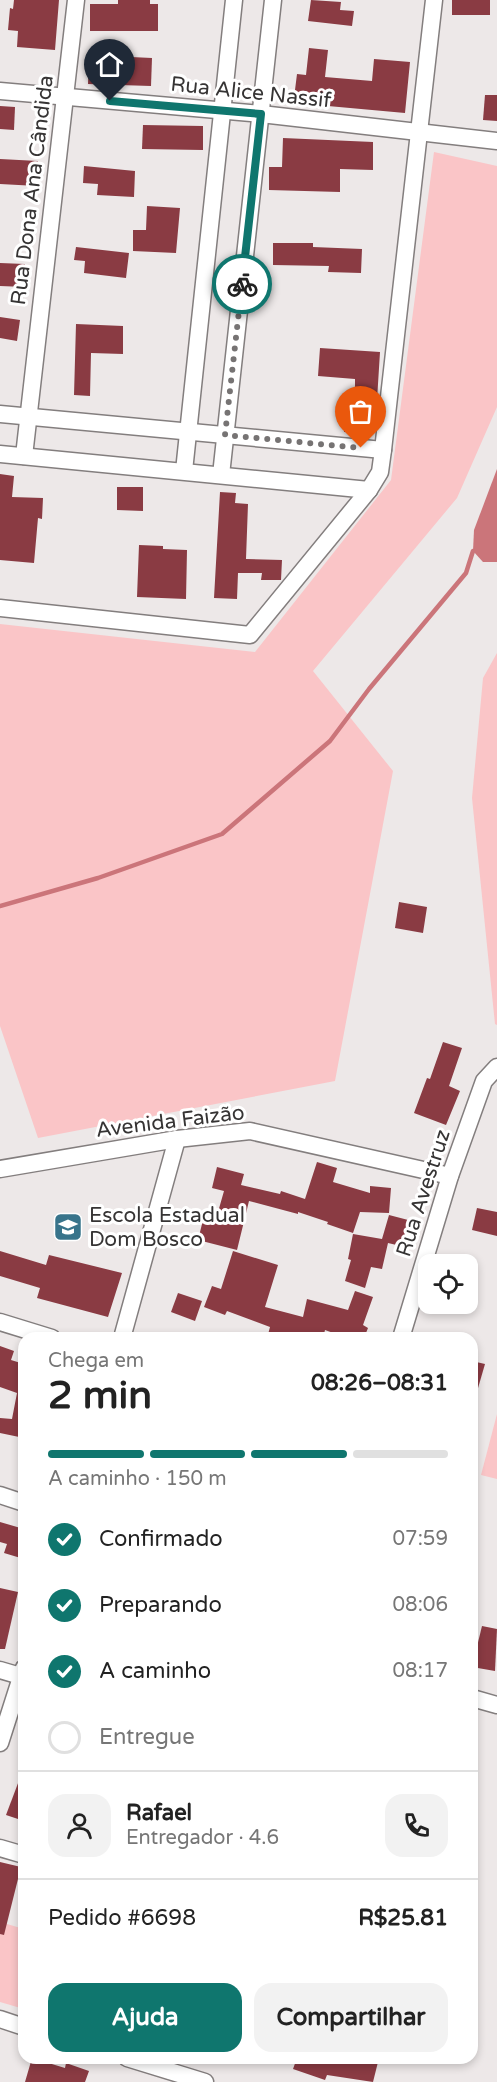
<!DOCTYPE html>
<html lang="pt">
<head>
<meta charset="utf-8">
<style>
  body { margin:0; font-family:"Varela Round",sans-serif; background:#f2f2f2; color:#222; height:100vh; display:flex; flex-direction:column; font-size:22px; white-space:nowrap }
  * { box-sizing:border-box; margin:0 }
  p { font-size:20px; color:#767676 }
  .icon { flex:none; width:33px; height:33px; fill:none; stroke:currentColor; stroke-width:2; stroke-linecap:round; stroke-linejoin:round }
  .map { position:relative; flex:1; overflow:hidden }
  .drawer { position:absolute; left:18px; top:1332px; width:460px; height:732px; display:flex; flex-direction:column; background:#fff; border-radius:18px; box-shadow:0 3px 9px #0003 }
  .drawer>* { flex:none }
  .controls { position:absolute; left:418px; top:1254px; display:grid; gap:12px }
  .controls a { display:grid; place-items:center; width:60px; height:60px; border-radius:12px; background:#fff; box-shadow:0 3px 9px #0003; font-size:30px }
  .pin { position:absolute; display:grid; place-items:center; width:51px; height:51px; color:#fff; margin:-62px -26px; border-radius:50% 50% 50% 0; rotate:-45deg; box-shadow:0 0 6px #0007 }
  .pin .icon { rotate:45deg }
  .courier { position:absolute; display:grid; place-items:center; width:60px; height:60px; margin:-30px; border:4px solid #0f766e; border-radius:50%; background:#fff; color:#222; box-shadow:0 2px 8px #0007 }
  .headline em { font-style:normal; font-weight:700 }
  .headline div { display:flex; flex-direction:column-reverse }
  .headline { display:flex; align-items:center; justify-content:space-between; height:102px; padding:0 30px }
  h1 { font-size:39px; font-weight:700; line-height:45px }
  .bar { display:grid; grid-template-columns:repeat(4,1fr); gap:9px 6px; align-content:center; height:72px; padding:0 30px }
  .bar i { height:8px; border-radius:4px; background:#e0e0e0 }
  .bar .current { background:#0f766e }
  .bar p { grid-column:span 4 }
  .line { display:flex; align-items:center; gap:15px; padding:0 30px; border-top:2px solid #e0e0e0 }
  .line div { flex:1 }
  .round { display:grid; place-items:center; flex:none; width:63px; height:63px; border-radius:18px; background:#f2f2f2 }
  ol { padding:0 30px; list-style:none }
  li { display:flex; align-items:center; gap:18px; height:66px }
  li p { margin-inline-start:auto }
  li .icon { padding:6px; border-radius:50%; background:#0f766e; color:#fff; stroke-width:4 }
  li:last-child { color:#767676 }
  li i { width:33px; height:33px; border:3px solid #e0e0e0; border-radius:50% }
  .cta { display:flex; gap:12px; margin-top:auto; padding:12px 30px }
  .cta a { flex:1; height:69px; border-radius:18px; background:#0f766e; color:#fff; font-size:24px; font-weight:700; line-height:69px; text-align:center }
  .cta a+a { background:#f2f2f2; color:#222 }
  .map>svg:first-child { display:block }
  .green { fill:#fac5c7 }
  .water { fill:#cb757a }
  .lines { fill:none; stroke-linecap:round; stroke-linejoin:round }
  .stream { stroke:#cb757a; stroke-width:4.5 }
  .building { fill:#8a3b43 }
  .minor-casing { stroke:#837e7e; stroke-width:19 }
  .minor { stroke:#fff; stroke-width:16 }
  .done { stroke:#767373; stroke-width:6; stroke-dasharray:0 10.8 }
  .route { stroke:#0f766e; stroke-width:8 }
  .labels { text-anchor:middle; stroke-width:6; stroke-linejoin:round; paint-order:stroke }
  .street-label { font-size:21px; fill:#363434; stroke:#fff }
  .poi-label { font-size:21px; fill:#363434; stroke:#fff; text-anchor:start }
</style>
</head>
<body>
<div class="map">
<svg width="497" height="2082" viewBox="0 0 497 2082">
  <rect width="100%" height="100%" fill="#ede8e8"/>
  <g class="green">
    <path d="M 434,152 L 497,166 L 497,407 L 457,498 L 313,671 L 393,771 L 335,1081 L 38,1138 L 0,1026 L 0,624 L 255,652 L 391,480 Z"/>
    <path d="M 497,653 L 497,1025 L 495,1024 L 472,798 L 483,678 Z"/>
    <path d="M 497,1414 L 497,1479 L 481,1475 Z"/>
    <path d="M 0,1922 L 24,1929 L 24,2009 L 0,2002 Z"/>
  </g>
  <path class="water" d="M 497,469 L 497,562 L 483,562 L 473,551 L 474,530 Z"/>
  <g class="lines">
    <path class="stream" d="M 0,906 L 98,878 L 222,834 L 330,741 L 369,689 L 466,573 L 473,551"/>
  </g>
  <g class="building">
    <path d="M 14,0 L 59,0 L 55,50 L 17,47 L 18,31 L 8,30 L 10,8 L 13,9 Z"/>
    <path d="M 118,0 L 150,0 L 150,4 L 158,4 L 158,31 L 90,31 L 90,4 L 118,4 Z"/>
    <path d="M 311,0 L 341,2 L 340,10 L 354,11 L 352,26 L 308,21 Z"/>
    <rect x="452" y="0" width="38" height="15"/>
    <path d="M 309,48 L 328,50 L 325,77 L 372,81 L 374,59 L 410,62 L 405,113 L 306,104 L 306,99 L 294,98 L 297,74 L 306,75 Z"/>
    <path d="M 89,55 L 152,58 L 151,86 L 88,84 Z"/>
    <path d="M 485,95 L 497,95 L 497,121 L 483,120 Z"/>
    <path d="M 0,106 L 15,107 L 14,130 L 0,129 Z"/>
    <path d="M 143,125 L 203,126 L 203,150 L 142,149 Z"/>
    <path d="M 283,138 L 373,142 L 373,170 L 340,169 L 340,192 L 269,190 L 269,167 L 282,167 Z"/>
    <path d="M 0,159 L 38,161 L 37,186 L 0,184 Z"/>
    <path d="M 84,166 L 135,171 L 134,197 L 97,195 L 98,184 L 83,183 Z"/>
    <path d="M 147,206 L 180,208 L 176,253 L 133,251 L 133,230 L 146,230 Z"/>
    <path d="M 273,243 L 313,243 L 313,247 L 362,249 L 361,273 L 328,272 L 329,266 L 273,265 Z"/>
    <path d="M 76,247 L 129,253 L 126,278 L 84,273 L 85,261 L 74,260 Z"/>
    <path d="M 0,263 L 25,264 L 25,287 L 0,286 Z"/>
    <path d="M 0,317 L 20,320 L 17,341 L 0,338 Z"/>
    <path d="M 76,324 L 123,326 L 123,354 L 91,353 L 90,396 L 74,395 Z"/>
    <path d="M 320,348 L 380,352 L 375,432 L 344,432 L 343,403 L 355,403 L 355,379 L 318,376 Z"/>
    <path d="M 0,474 L 14,476 L 12,497 L 43,498 L 42,519 L 38,518 L 34,563 L 0,560 Z"/>
    <path d="M 117,487 L 143,487 L 143,511 L 117,510 Z"/>
    <path d="M 220,492 L 236,493 L 235,503 L 248,504 L 246,559 L 282,560 L 281,580 L 261,580 L 262,573 L 238,573 L 237,599 L 214,598 Z"/>
    <path d="M 139,545 L 163,546 L 163,549 L 187,550 L 186,599 L 137,597 Z"/>
    <path d="M 399,902 L 427,907 L 423,933 L 395,928 Z"/>
    <path d="M 443,1042 L 462,1048 L 449,1086 L 460,1091 L 446,1125 L 414,1113 L 427,1078 L 430,1079 Z"/>
    <path d="M 317,1162 L 337,1168 L 333,1182 L 370,1193 L 370,1186 L 391,1188 L 389,1213 L 360,1212 L 353,1233 L 327,1224 L 328,1222 L 298,1212 L 298,1214 L 249,1201 L 237,1250 L 198,1240 L 204,1216 L 216,1219 L 224,1191 L 212,1188 L 217,1167 L 244,1174 L 241,1185 L 280,1194 L 281,1191 L 305,1199 Z"/>
    <path d="M 477,1208 L 497,1212 L 497,1236 L 472,1230 Z"/>
    <path d="M 389,1215 L 412,1221 L 405,1247 L 388,1243 L 382,1269 L 371,1267 L 365,1288 L 345,1281 L 351,1260 L 348,1259 L 353,1234 L 382,1239 Z"/>
    <path d="M 0,1251 L 46,1265 L 49,1255 L 122,1273 L 108,1317 L 37,1298 L 40,1288 L 0,1276 Z"/>
    <path d="M 233,1251 L 278,1265 L 265,1307 L 303,1317 L 307,1299 L 348,1310 L 355,1291 L 373,1297 L 363,1325 L 368,1328 L 364,1338 L 347,1338 L 325,1330 L 323,1338 L 267,1338 L 270,1327 L 227,1311 L 225,1315 L 204,1307 L 212,1286 L 221,1289 Z"/>
    <path d="M 178,1293 L 202,1301 L 195,1321 L 171,1312 Z"/>
    <path d="M 0,1346 L 14,1351 L 11,1360 L 24,1364 L 24,1374 L 20,1386 L 24,1386 L 24,1438 L 0,1433 L 0,1418 L 12,1419 L 17,1393 L 0,1387 Z"/>
    <path d="M 472,1361 L 485,1364 L 476,1395 L 472,1395 Z"/>
    <path d="M 0,1522 L 24,1529 L 24,1559 L 4,1553 L 7,1544 L 0,1542 Z"/>
    <path d="M 0,1588 L 18,1592 L 5,1649 L 0,1649 Z"/>
    <path d="M 482,1626 L 497,1629 L 495,1671 L 472,1667 Z"/>
    <path d="M 23,1770 L 24,1770 L 24,1821 L 6,1815 Z"/>
    <path d="M 0,1862 L 21,1867 L 4,1935 L 0,1934 Z"/>
    <path d="M 32,2058 L 65,2068 L 66,2063 L 89,2071 L 85,2082 L 25,2082 Z"/>
    <path d="M 297,2058 L 379,2058 L 373,2082 L 327,2075 L 325,2080 L 293,2069 Z"/>
  </g>
  <g class="lines">
    <g class="minor-casing">
      <g id="minor">
        <path d="M 0,91 L 261,114 L 497,141"/>
        <path d="M 0,414 L 383,450"/>
        <path d="M 0,454 L 369,490"/>
        <path d="M 24,456 L 76,0"/>
        <path d="M 184,471 L 234,0"/>
        <path d="M 221,475 L 273,0"/>
        <path d="M 0,608 L 250,635 L 369,490 L 380,472 L 383,450 L 434,0"/>
        <path d="M 0,1169 L 177,1139 L 250,1131 L 450,1176"/>
        <path d="M 0,1322 L 52,1338"/>
        <path d="M 122,1338 L 177,1139"/>
        <path d="M 401,1338 L 450,1176 L 484,1081 L 497,1067"/>
        <path d="M 0,1495 L 24,1503"/>
        <path d="M 0,1670 L 24,1677"/>
        <path d="M 472,1698 L 497,1705"/>
        <path d="M 0,1743 L 24,1668"/>
        <path d="M 0,1848 L 24,1855"/>
        <path d="M 0,2019 L 24,2027"/>
        <path d="M 127,2058 L 205,2082"/>
      </g>
    </g>
    <use href="#minor" class="minor"/>
  </g>
  <g class="lines">
    <path class="done" d="M 242,284 L 225,435 L 361,448"/>
    <path class="route" d="M 110,101 L 261,114 L 242,284"/>
  </g>
  <defs>
    <g id="school-square" transform="scale(1.5)"><rect x="-9" y="-9" width="18" height="18" rx="4" fill="#38748b" stroke="#fff"/><path d="M0-5L7-2L0 1L-7-2ZM-4 1L0 2.5L4 1V4Q0 6-4 4Z" fill="#fff"/></g>
  </defs>
  <g fill-rule="evenodd">
    <use href="#school-square" x="68" y="1227"/>
  </g>
  <g class="labels">
    <g class="street-label">
      <text transform="translate(251 92) rotate(6)" y="7">Rua Alice Nassif</text>
      <text transform="translate(32 190) rotate(-83)" y="7">Rua Dona Ana Cândida</text>
      <text transform="translate(170 1121) rotate(-7)" y="7">Avenida Faizão</text>
      <text transform="translate(423 1193) rotate(-72)" y="7">Rua Avestruz</text>
    </g>
    <g class="poi-label">
      <text x="89" y="1222">Escola Estadual<tspan x="89" dy="24">Dom Bosco</tspan></text>
    </g>
  </g>
</svg>
<div class="controls">
<a><svg class="icon" aria-label="locate" viewBox="0 0 24 24"><circle cx="12" cy="12" r="6"/><path d="M12 2v4M12 18v4M2 12h4M18 12h4"/></svg></a>
</div>
<div class="pin" style="left:361px;top:448px;background:#ea580c"><svg class="icon" aria-label="bag" viewBox="0 0 24 24"><path d="M5 8h14l-1 12H6zM9 8a3 3 0 0 1 6 0"/></svg></div>
<div class="pin" style="left:110px;top:101px;background:#1f2937"><svg class="icon" aria-label="home" viewBox="0 0 24 24"><path d="M3 11l9-7 9 7M6 9v11h12V9"/></svg></div>
<div class="courier" style="left:242px;top:284px"><svg class="icon" aria-label="bike" viewBox="0 0 24 24"><circle cx="6" cy="16" r="4"/><circle cx="18" cy="16" r="4"/><path d="M6 16l4-8h5l3 8M10 8l3 8H6M13 5h3"/></svg></div>
<section class="drawer">
<div class="headline"><div><h1>2 min</h1><p>Chega em</p></div><em>08:26–08:31</em></div>
<div class="bar"><i class="current"></i><i class="current"></i><i class="current"></i><i></i><p>A caminho · 150 m</p></div>
<ol>
<li><svg class="icon" aria-label="check" viewBox="0 0 24 24"><path d="M5 12l5 5 9-10"/></svg>Confirmado<p>07:59</p></li>
<li><svg class="icon" aria-label="check" viewBox="0 0 24 24"><path d="M5 12l5 5 9-10"/></svg>Preparando<p>08:06</p></li>
<li><svg class="icon" aria-label="check" viewBox="0 0 24 24"><path d="M5 12l5 5 9-10"/></svg>A caminho<p>08:17</p></li>
<li><i></i>Entregue</li>
</ol>
<div class="line" style="height:108px"><a class="round"><svg class="icon" aria-label="person" viewBox="0 0 24 24"><circle cx="12" cy="8" r="4"/><path d="M4 21q1-7 8-7t8 7"/></svg></a><div><b>Rafael</b><p>Entregador · 4.6</p></div><a class="round"><svg class="icon" aria-label="phone" viewBox="0 0 24 24"><path d="M5 4h4l2 5-3 2q2 4 5 5l2-3 5 2v4C11 20 4 13 5 4z"/></svg></a></div>
<div class="line" style="height:78px"><div>Pedido #6698</div><b>R$25.81</b></div>
<div class="cta"><a>Ajuda</a><a>Compartilhar</a></div>
</section>
</div>
</body>
</html>
